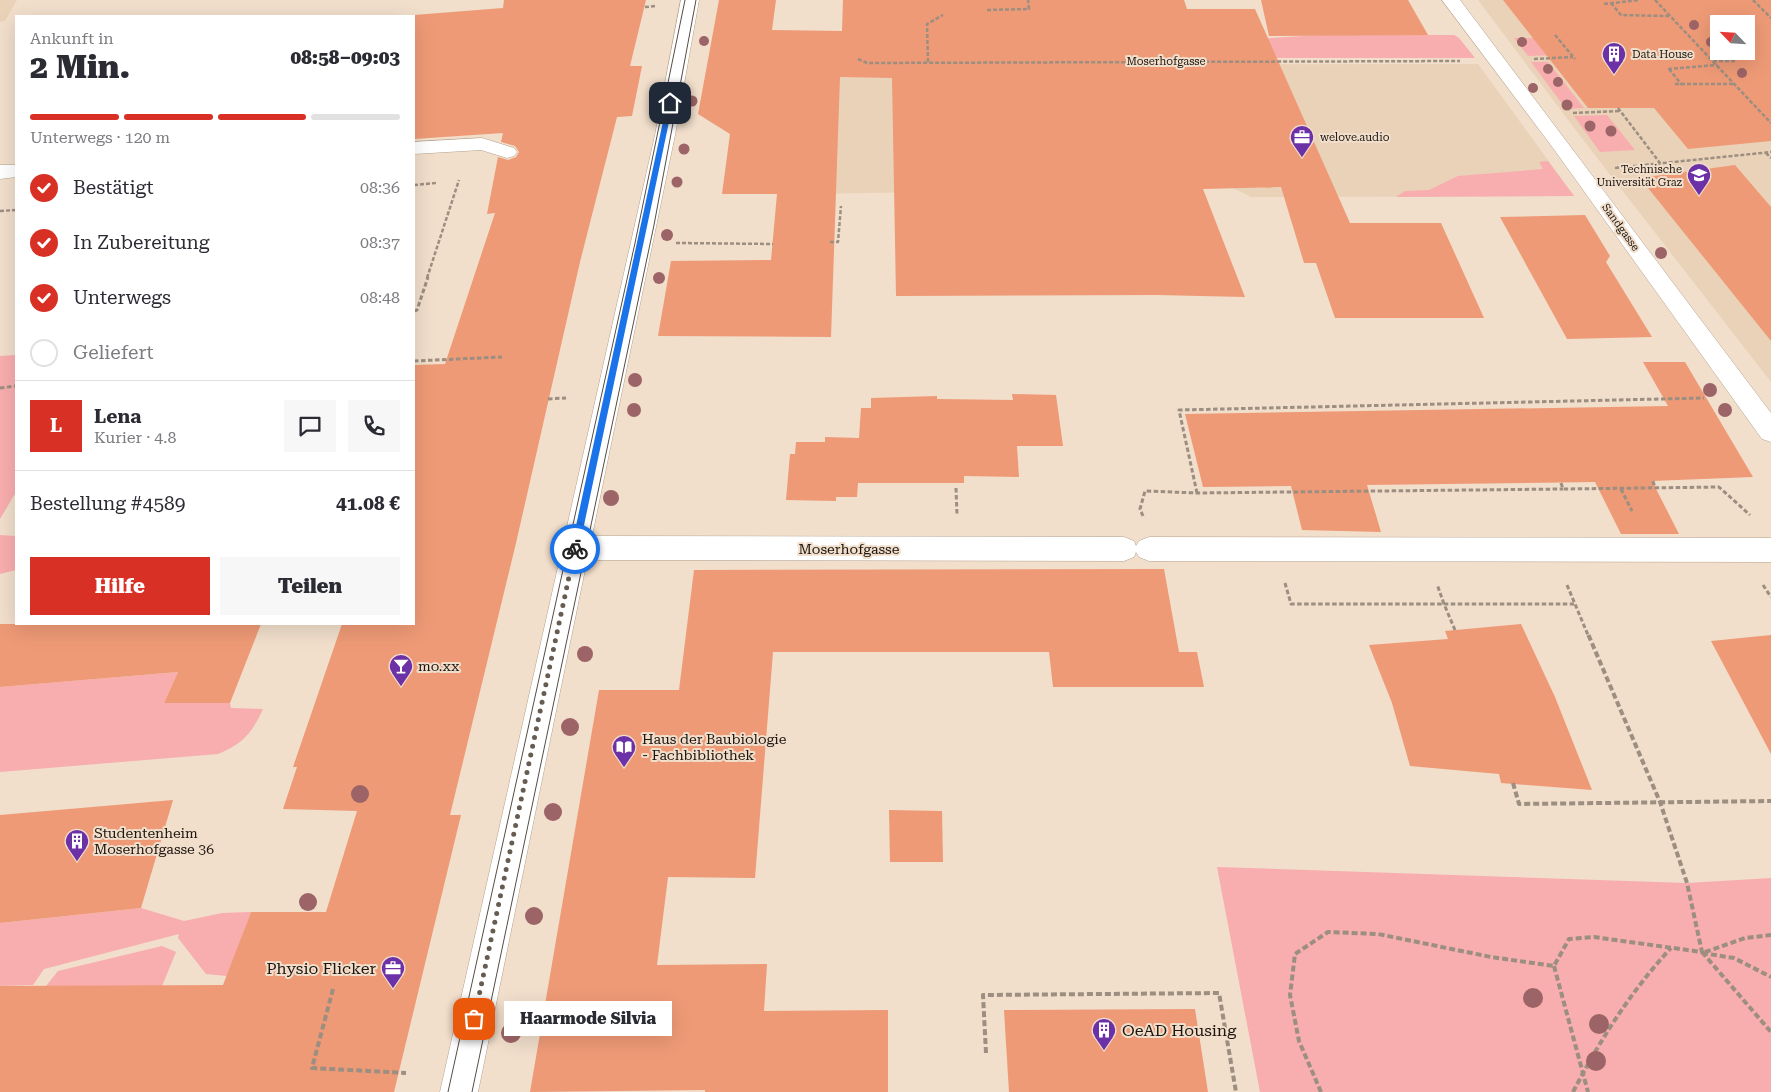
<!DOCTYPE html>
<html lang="de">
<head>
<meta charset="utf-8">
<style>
  body { margin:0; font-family:"Roboto Serif",serif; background:#f7f7f7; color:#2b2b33; height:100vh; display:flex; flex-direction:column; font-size:19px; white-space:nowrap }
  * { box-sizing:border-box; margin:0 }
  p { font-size:16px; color:#7c7c81 }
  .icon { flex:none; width:28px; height:28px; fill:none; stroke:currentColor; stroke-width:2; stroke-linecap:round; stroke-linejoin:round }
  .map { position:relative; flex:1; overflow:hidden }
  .panel { position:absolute; left:15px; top:15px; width:400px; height:610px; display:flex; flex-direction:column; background:#fff; border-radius:0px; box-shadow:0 5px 20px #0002 }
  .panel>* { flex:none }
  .needle { width:32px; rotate:295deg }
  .fabs { position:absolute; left:1710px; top:15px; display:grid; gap:10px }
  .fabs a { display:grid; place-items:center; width:45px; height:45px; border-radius:0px; background:#fff; box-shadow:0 5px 20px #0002; font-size:25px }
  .pin { position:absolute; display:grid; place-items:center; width:42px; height:42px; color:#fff; margin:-21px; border-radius:10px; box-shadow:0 2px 8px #0006 }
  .courier { position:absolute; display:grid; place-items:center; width:50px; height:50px; margin:-25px; border:4px solid #1a73e8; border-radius:50%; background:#fff; color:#222; box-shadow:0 1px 6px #0007 }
  .bubble { position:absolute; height:35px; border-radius:0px; background:#fff; box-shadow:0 5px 20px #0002; font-size:16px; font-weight:800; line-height:35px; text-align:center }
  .headline em { font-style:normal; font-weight:800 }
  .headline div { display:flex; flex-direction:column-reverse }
  .headline { display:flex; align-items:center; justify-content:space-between; height:85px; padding:0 15px }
  h1 { font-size:32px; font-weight:800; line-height:38px }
  .bar { display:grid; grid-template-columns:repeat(4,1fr); gap:8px 5px; align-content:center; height:60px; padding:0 15px }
  .bar i { height:6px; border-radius:4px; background:#e1e1e2 }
  .bar .active { background:#d93025 }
  .bar p { grid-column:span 4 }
  .line { display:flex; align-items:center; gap:12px; padding:0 15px; border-top:1px solid #e1e1e2 }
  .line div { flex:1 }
  .round { display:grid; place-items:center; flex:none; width:52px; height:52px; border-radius:0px; background:#f7f7f7 }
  ol { padding:0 15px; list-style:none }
  li { display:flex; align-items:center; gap:15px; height:55px }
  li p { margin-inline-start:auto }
  li .icon { padding:5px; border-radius:50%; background:#d93025; color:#fff; stroke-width:4 }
  li:last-child { color:#7c7c81 }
  li i { width:28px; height:28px; border:2px solid #e1e1e2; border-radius:50% }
  .cta { display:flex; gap:10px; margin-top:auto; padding:10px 15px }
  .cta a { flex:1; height:58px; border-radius:0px; background:#d93025; color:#fff; font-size:20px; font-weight:800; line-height:58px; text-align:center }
  .cta a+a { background:#f7f7f7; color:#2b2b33 }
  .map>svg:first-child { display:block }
  .built { fill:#ead2b9; fill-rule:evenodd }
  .green { fill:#f8adae }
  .building { fill:#ee9a76; fill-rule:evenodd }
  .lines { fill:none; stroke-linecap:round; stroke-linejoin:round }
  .minor-casing { stroke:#b3a28f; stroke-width:1 }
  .path-far2 { stroke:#9c8e80; stroke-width:2.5; stroke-dasharray:4 2; stroke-linecap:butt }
  .path-far1 { stroke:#9c8e80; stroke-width:3; stroke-dasharray:4.5 2.5; stroke-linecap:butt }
  .path { stroke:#9c8e80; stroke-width:4; stroke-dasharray:6 3; stroke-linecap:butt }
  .minor { fill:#fff; fill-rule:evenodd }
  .tram { stroke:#564c43; stroke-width:1 }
  .tree { fill:#9c6466 }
  .route { fill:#1a73e8 }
  .done { stroke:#675c51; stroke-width:5; stroke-dasharray:0 9 }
  .labels { text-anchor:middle; stroke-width:4; stroke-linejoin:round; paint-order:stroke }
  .far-poi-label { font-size:11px; fill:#1d1610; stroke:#f1decb; text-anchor:start }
  .far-street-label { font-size:11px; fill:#1d1610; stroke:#f1decb }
  .street-label { font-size:14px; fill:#1d1610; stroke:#f1decb }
  .poi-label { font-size:14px; fill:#1d1610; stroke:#f1decb; text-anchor:start }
  .near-poi-label { font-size:16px; fill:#1d1610; stroke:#f1decb; text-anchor:end }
</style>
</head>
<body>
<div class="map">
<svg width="1771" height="1092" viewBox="0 0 1771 1092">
  <rect width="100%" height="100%" fill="#f1decb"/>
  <g class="built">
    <path d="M 0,0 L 17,0 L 5,21 L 0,22 Z"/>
    <path d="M 1478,0 L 1771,0 L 1771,382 L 1584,141 ZM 1719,24 L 1746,24 L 1746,51 L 1719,51 Z"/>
    <path d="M 1478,64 L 1574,196 L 1251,197 L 1233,188 L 794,194 L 829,65 Z"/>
  </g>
  <g class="green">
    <path d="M 1322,35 L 1454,35 L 1459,38 L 1475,58 L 930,58 Z"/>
    <path d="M 1514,38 L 1543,38 L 1556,55 L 1528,56 Z"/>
    <path d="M 1531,62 L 1548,62 L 1584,108 L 1566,109 Z"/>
    <path d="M 1607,115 L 1635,150 L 1600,152 L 1574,116 Z"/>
    <path d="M 1548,161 L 1574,196 L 1396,197 L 1405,191 L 1429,190 L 1458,176 L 1543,169 L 1539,162 Z"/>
    <path d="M 16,355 L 16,492 L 0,519 L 0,356 Z"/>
    <path d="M 0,535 L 16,536 L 16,570 L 0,574 Z"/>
    <path d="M 178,672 L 164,703 L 230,703 L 231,708 L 263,709 C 252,733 243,744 218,754 L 0,772 L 0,687 Z"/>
    <path d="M 1217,867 L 1687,883 L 1771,878 L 1771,1092 L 1260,1092 Z"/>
    <path d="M 141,908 L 184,921 L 222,913 L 251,912 L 227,976 L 206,974 L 178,938 L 179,934 L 44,969 L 33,985 L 0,986 L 0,923 Z"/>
    <path d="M 162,946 L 176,952 L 162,986 L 46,986 L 58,971 Z"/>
  </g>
  <g class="building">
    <path d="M 504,0 L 646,0 L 630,66 L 642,66 L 632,116 L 617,117 L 580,262 L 516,543 L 450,815 L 461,815 L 394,1092 L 0,1092 L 0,986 L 223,985 L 251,912 L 326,912 L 357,811 L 283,809 L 297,767 L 293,767 L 342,624 L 414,624 L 414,365 L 445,364 L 495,213 L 487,214 L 498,157 L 508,160 L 516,157 L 519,152 L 515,146 L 501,142 L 503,133 L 414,139 L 414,15 L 503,8 Z"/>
    <path d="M 719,0 L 776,0 L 772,30 L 842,31 L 843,0 L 1184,0 L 1187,9 L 1255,9 L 1350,223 L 1441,223 L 1484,318 L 1335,318 L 1316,263 L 1304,263 L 1281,187 L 1203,189 L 1245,297 L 1157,295 L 896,296 L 892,78 L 840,77 L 831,337 L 658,336 L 671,261 L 771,260 L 777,194 L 722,194 L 730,134 L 698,114 Z"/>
    <path d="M 1261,0 L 1408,0 L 1428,35 L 1269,36 Z"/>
    <path d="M 1503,0 L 1771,0 L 1771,141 L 1688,149 L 1654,108 L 1588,108 ZM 1719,24 L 1746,24 L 1746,51 L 1719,51 Z"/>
    <path d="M 1735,165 L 1771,207 L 1771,341 L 1640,178 Z"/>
    <path d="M 1585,215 L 1610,256 L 1606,262 L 1652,337 L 1567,339 L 1500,217 Z"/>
    <path d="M 1643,362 L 1685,362 L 1753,477 L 1652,481 L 1679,534 L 1621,534 L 1595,482 L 1367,485 L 1381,532 L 1302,530 L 1291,486 L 1203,487 L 1185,414 L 1668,406 Z"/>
    <path d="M 1012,394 L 1056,395 L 1063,446 L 1017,446 L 1019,477 L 964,476 L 964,483 L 858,483 L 857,497 L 836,497 L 836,501 L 786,500 L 790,454 L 795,454 L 796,442 L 825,442 L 825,437 L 859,438 L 861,408 L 871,408 L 871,398 L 937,396 L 937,399 L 1013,400 Z"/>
    <path d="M 1164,569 L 1179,652 L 1197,652 L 1204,687 L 1053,687 L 1049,652 L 773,652 L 755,878 L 668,877 L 657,965 L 767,964 L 764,1011 L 888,1010 L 888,1092 L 705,1092 L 705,1090 L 530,1092 L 599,690 L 679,690 L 694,570 Z"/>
    <path d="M 0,624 L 261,624 L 230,703 L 164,703 L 178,672 L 0,687 Z"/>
    <path d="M 1521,624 L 1555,697 L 1592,790 L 1501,783 L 1499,774 L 1410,766 L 1392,703 L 1369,645 L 1448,639 L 1445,631 Z"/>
    <path d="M 1771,635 L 1771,754 L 1711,641 Z"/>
    <path d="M 173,800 L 141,908 L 0,923 L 0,815 Z"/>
    <path d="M 889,810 L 942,811 L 943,862 L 890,862 Z"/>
    <path d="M 1195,1009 L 1208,1092 L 1009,1092 L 1004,1010 Z"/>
  </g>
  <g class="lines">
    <g class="minor-casing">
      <g id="minor">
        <path d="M 681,0 L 699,0 L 675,135 L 592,536 L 1124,537 L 1134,541 L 1136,546 L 1139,541 L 1149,537 L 1771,538 L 1771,562 L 1149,561 L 1139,557 L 1136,552 L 1134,557 L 1124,561 L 587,560 L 478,1092 L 440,1092 L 655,135 Z"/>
        <path d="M 1442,0 L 1460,0 L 1771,413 L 1771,442 L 1762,439 L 1553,148 Z"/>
        <path d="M 482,138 L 514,148 L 517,152 L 514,156 L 507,158 L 481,150 L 414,154 L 414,142 Z"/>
        <path d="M 0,165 L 16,165 L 16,177 L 0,179 Z"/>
      </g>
    </g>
    <g class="path-far2">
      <path d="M 1655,0 L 1771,123"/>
      <path d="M 1753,0 L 1771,18"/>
      <path d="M 1611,3 L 1621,15 L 1669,16"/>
      <path d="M 1604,4 L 1639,0"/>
      <path d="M 645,7 L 656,6"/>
      <path d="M 987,10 L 1029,9 L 1028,0"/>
      <path d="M 1555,35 L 1575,59"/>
      <path d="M 858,59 L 867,63 L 1460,61"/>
      <path d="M 1534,59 L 1573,57"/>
      <path d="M 1713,61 L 1736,61"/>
      <path d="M 928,62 L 927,24 L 943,15"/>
      <path d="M 1668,69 L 1717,65"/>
      <path d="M 1669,69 L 1682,85"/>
      <path d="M 1675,84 L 1734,84"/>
      <path d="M 1618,108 L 1660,163"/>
      <path d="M 1573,113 L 1620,111"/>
      <path d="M 1766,153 L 1771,158"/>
      <path d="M 1615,168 L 1771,152"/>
      <path d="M 414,185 L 436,183"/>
      <path d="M 0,211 L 16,210"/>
      <path d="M 830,242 L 838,242 L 841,206"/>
      <path d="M 676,243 L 773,244"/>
      <path d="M 427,278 L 459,180"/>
    </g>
    <g class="path-far1">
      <path d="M 414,311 L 417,310 L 428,277"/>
      <path d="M 414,361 L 502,357"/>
      <path d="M 0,388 L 16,386"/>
      <path d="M 548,399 L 566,398"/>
      <path d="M 1653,481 L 1655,488"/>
      <path d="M 1561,483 L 1563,489 L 1719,487 L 1750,515"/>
      <path d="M 956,488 L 957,515"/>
      <path d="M 1621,489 L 1632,511"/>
      <path d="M 1197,493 L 1179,410 L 1704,398"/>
      <path d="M 1143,516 L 1140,509 L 1145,491 L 1197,493 L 1563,489"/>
      <path d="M 1285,583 L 1291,604 L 1444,604 L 1437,584"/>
      <path d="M 1567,585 L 1588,635"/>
      <path d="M 1763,585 L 1771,597"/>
      <path d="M 1455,630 L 1444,604 L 1574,604"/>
    </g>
    <g class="path">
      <path d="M 1513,783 L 1519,804 L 1771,801"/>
      <path d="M 1702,952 L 1771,1032"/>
      <path d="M 1705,952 L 1745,938 L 1771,935"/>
      <path d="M 1702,953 L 1734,958 L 1771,977"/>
      <path d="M 1554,966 L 1588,1092"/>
      <path d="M 333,989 L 312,1068 L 406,1073"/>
      <path d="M 986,1053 L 983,995 L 1219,993 L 1236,1092"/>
      <path d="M 1321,1092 L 1299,1041 L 1290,995 L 1295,954 L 1328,932 L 1378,934 L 1491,957 L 1554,966 L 1569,939 L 1594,937 L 1702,952 L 1687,883 L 1660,802 L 1588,634"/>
      <path d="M 1573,1092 C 1600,1040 1631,991 1671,948"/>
    </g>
    <use href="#minor" class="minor"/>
    <g class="tram">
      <path d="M 448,1092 L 635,243 L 685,0"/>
      <path d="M 472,1092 L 654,225 L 696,0"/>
    </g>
  </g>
  <g class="tree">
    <circle cx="1694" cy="25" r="5"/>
    <circle cx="704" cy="41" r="5"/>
    <circle cx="1522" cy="42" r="5"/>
    <circle cx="1711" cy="42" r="5"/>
    <circle cx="1548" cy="69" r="5"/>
    <circle cx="1742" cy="73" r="5"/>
    <circle cx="1558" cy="82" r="5"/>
    <circle cx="1533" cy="88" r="5"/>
    <circle cx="692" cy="101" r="5.5"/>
    <circle cx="1567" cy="105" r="5.5"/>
    <circle cx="1590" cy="126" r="5.5"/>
    <circle cx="1611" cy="131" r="5.5"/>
    <circle cx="684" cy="149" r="5.5"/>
    <circle cx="677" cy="182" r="5.5"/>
    <circle cx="667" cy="235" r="6"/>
    <circle cx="1661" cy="253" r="6"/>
    <circle cx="659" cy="278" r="6"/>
    <circle cx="635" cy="380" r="7"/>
    <circle cx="1710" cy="390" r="7"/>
    <circle cx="634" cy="410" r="7"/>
    <circle cx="1725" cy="410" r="7"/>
    <circle cx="611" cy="498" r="8"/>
    <circle cx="585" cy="654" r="8"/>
    <circle cx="570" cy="727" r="9"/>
    <circle cx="360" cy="794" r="9"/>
    <circle cx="553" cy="812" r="9"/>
    <circle cx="308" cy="902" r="9"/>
    <circle cx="534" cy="916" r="9"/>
    <circle cx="1533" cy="998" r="10"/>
    <circle cx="1599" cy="1024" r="10"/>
    <circle cx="511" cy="1033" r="10"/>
    <circle cx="1596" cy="1061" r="10"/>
  </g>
  <path class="route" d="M 670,102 L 673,103 L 579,549 L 575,552 L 571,549 L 667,103 Z"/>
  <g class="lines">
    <path class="done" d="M 474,1019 L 575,549"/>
  </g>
  <defs>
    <g id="building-pin" transform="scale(1.25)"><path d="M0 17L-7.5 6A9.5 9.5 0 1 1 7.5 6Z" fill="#6c31a7" stroke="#f1decb"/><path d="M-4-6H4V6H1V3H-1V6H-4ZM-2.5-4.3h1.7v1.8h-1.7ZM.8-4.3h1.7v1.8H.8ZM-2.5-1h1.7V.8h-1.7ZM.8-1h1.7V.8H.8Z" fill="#fff"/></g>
    <g id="office-pin" transform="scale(1.25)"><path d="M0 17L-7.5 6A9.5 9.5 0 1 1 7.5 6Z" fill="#6c31a7" stroke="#f1decb"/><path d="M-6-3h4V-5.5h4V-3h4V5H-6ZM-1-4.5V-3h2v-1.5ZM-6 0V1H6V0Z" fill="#fff"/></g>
    <g id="university-pin" transform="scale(1.25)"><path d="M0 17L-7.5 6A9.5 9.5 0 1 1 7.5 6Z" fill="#6c31a7" stroke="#f1decb"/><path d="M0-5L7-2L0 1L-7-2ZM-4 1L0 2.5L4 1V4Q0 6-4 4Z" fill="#fff"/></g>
    <g id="bar-pin" transform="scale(1.25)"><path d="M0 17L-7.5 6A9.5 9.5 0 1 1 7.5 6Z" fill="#6c31a7" stroke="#f1decb"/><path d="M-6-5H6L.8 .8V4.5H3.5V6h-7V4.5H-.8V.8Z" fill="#fff"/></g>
    <g id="library-pin" transform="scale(1.25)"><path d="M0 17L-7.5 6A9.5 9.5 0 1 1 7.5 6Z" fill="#6c31a7" stroke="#f1decb"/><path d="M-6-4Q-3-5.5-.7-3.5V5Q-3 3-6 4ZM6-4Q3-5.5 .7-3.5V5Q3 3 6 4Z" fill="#fff"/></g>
  </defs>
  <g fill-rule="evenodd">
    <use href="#building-pin" x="1614" y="54"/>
    <use href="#office-pin" x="1302" y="137"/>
    <use href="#university-pin" x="1699" y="175"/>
    <use href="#bar-pin" x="401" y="666"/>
    <use href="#library-pin" x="624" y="747"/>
    <use href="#building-pin" x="77" y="841"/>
    <use href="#office-pin" x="393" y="968"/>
    <use href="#building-pin" x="1104" y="1030"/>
  </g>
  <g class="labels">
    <g class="far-poi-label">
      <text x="1632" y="58">Data House</text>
      <text x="1320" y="141">welove.audio</text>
      <text x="1682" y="173" text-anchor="end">Technische<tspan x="1682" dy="13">Universität Graz</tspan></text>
    </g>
    <g class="far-street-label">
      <text x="1166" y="65">Moserhofgasse</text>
      <text transform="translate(1621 227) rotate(54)" y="4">Sandgasse</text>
    </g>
    <g class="street-label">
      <text x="849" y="554">Moserhofgasse</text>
    </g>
    <g class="poi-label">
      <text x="418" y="671">mo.xx</text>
      <text x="642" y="744">Haus der Baubiologie<tspan x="642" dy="16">- Fachbibliothek</tspan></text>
      <text x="94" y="838">Studentenheim<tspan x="94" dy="16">Moserhofgasse 36</tspan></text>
    </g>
    <g class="near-poi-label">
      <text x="376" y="974">Physio Flicker</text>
      <text x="1122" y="1036" text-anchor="start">OeAD Housing</text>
    </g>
  </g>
</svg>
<div class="fabs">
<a><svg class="needle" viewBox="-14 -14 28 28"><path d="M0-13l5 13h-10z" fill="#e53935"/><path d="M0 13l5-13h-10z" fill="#7c7c81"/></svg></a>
</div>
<div class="pin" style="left:474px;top:1019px;background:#ea580c"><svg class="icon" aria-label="bag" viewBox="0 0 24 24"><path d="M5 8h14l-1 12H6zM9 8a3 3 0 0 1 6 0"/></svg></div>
<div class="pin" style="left:670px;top:103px;background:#1f2937"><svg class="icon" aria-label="home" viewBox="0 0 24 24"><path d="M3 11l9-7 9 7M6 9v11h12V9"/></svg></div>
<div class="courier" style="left:575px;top:549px"><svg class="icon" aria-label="bike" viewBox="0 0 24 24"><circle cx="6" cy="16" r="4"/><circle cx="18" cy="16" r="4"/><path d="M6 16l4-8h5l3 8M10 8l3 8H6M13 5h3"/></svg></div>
<div class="bubble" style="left:504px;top:1001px;width:168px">Haarmode Silvia</div>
<section class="panel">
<div class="headline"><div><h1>2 Min.</h1><p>Ankunft in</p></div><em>08:58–09:03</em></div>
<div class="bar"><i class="active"></i><i class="active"></i><i class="active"></i><i></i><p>Unterwegs · 120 m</p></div>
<ol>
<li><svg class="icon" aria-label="check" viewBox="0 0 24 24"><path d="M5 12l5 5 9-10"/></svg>Bestätigt<p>08:36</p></li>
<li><svg class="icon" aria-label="check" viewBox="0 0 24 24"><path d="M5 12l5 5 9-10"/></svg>In Zubereitung<p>08:37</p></li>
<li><svg class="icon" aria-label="check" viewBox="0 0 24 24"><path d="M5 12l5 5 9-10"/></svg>Unterwegs<p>08:48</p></li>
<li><i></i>Geliefert</li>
</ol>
<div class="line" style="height:90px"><b class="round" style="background:#d93025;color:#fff">L</b><div><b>Lena</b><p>Kurier · 4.8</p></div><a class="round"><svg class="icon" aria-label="chat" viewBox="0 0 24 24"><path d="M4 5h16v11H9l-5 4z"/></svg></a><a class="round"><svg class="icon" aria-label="phone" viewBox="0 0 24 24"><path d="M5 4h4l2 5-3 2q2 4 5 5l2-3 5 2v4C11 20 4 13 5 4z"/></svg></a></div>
<div class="line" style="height:65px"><div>Bestellung #4589</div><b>41.08 €</b></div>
<div class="cta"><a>Hilfe</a><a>Teilen</a></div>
</section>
</div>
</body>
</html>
